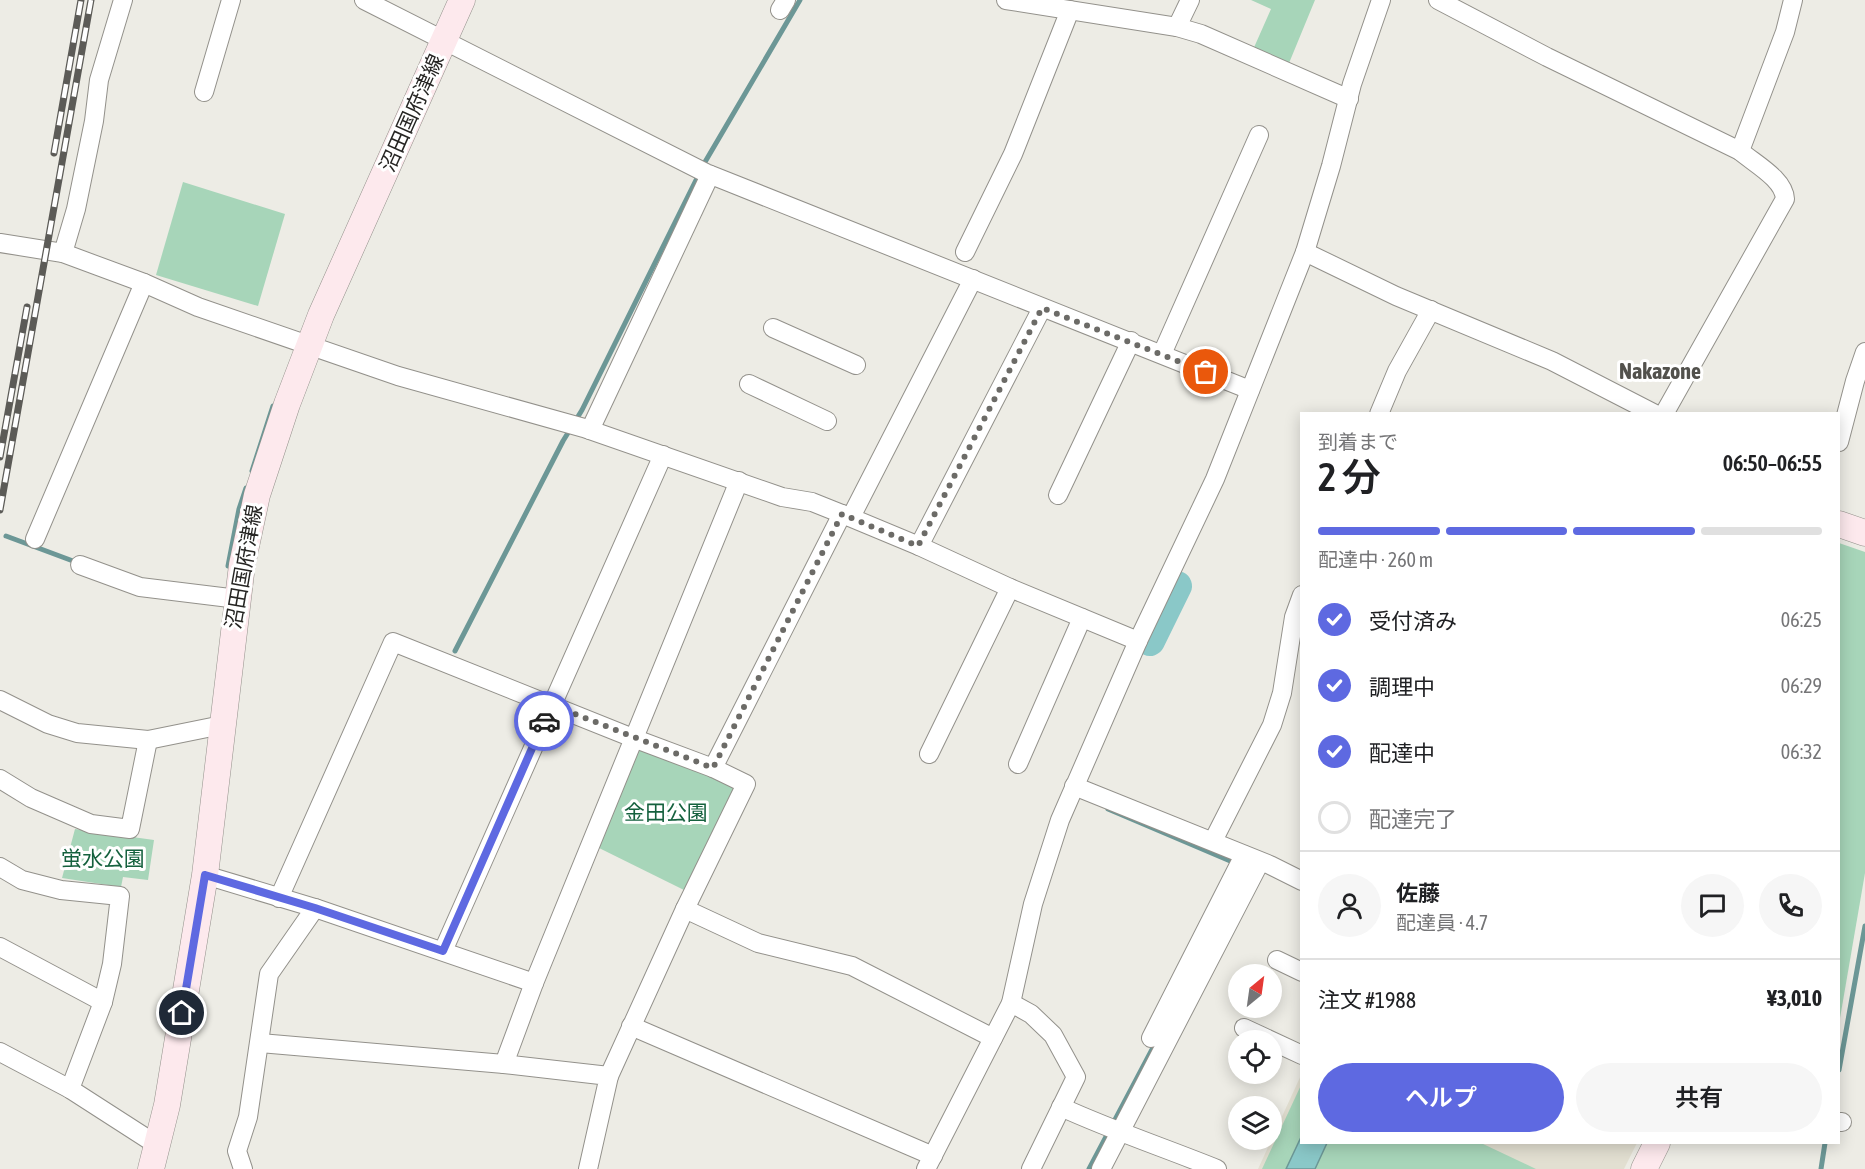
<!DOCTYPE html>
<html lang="ja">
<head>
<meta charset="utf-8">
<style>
  body { margin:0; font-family:"Asap Condensed","Noto Sans JP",sans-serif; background:#f6f6f6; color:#202124; height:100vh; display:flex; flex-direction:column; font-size:22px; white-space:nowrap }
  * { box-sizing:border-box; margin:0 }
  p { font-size:20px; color:#757577 }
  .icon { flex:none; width:33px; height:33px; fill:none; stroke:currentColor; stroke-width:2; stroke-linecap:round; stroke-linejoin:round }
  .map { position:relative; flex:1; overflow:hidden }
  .sheet { position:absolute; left:1300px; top:412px; width:540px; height:732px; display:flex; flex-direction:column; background:#fff; border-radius:0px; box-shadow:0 3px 15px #0003 }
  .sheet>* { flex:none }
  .needle { width:39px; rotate:29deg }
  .buttons { position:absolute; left:1228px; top:964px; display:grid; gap:12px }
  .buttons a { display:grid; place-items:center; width:54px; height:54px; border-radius:50%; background:#fff; box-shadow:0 3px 15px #0003; font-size:30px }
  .pin { position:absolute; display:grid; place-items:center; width:51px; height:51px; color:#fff; margin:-26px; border:3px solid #fff; border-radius:50%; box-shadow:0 2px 6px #0007 }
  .courier { position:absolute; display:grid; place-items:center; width:60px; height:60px; margin:-30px; border:4px solid #5e69e1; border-radius:50%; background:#fff; color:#222; box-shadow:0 2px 8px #0007 }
  .head em { font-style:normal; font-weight:600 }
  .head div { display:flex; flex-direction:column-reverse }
  .head { display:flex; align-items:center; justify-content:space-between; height:102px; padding:0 18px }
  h1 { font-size:39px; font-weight:600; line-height:45px }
  .bar { display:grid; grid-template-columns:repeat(4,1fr); gap:9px 6px; align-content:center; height:72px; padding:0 18px }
  .bar i { height:8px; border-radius:4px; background:#e0e0e0 }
  .bar .on { background:#5e69e1 }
  .bar p { grid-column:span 4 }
  .line { display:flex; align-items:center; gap:15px; padding:0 18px; border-top:2px solid #e0e0e0 }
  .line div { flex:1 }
  .round { display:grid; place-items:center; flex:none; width:63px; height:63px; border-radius:32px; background:#f6f6f6 }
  ol { padding:0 18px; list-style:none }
  li { display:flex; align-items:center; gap:18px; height:66px }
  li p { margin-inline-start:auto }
  li .icon { padding:6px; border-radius:50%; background:#5e69e1; color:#fff; stroke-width:4 }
  li:last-child { color:#757577 }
  li i { width:33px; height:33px; border:3px solid #e0e0e0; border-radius:50% }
  .cta { display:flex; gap:12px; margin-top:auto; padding:12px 18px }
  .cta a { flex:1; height:69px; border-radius:36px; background:#5e69e1; color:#fff; font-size:24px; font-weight:600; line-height:69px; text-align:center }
  .cta a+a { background:#f6f6f6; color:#202124 }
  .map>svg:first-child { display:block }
  .built { fill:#e2dfd1 }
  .green { fill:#a7d5b9 }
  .water { fill:#8ac8c8; stroke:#6c9796; stroke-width:1.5 }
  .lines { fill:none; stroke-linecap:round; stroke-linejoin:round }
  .stream { stroke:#6c9796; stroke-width:5 }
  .river { stroke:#8ac8c8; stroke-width:30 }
  .street-casing { stroke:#93918b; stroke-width:20 }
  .secondary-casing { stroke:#93918b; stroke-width:27 }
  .street { stroke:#fff; stroke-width:18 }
  .secondary { stroke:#fde9ed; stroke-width:26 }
  .rail-casing { stroke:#5c5b57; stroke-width:7 }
  .rail { stroke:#fff; stroke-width:4.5; stroke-dasharray:14; stroke-linecap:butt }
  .done { stroke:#6c6b67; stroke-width:6; stroke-dasharray:0 10.8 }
  .route { stroke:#5e69e1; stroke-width:8 }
  .labels { text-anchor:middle; stroke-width:6; stroke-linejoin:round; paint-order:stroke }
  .street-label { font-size:21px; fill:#262523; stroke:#fff }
  .park-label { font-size:21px; fill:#15613e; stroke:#fff }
  .neighbourhood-label { font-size:22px; font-weight:bold; fill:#52514c; stroke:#fff }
</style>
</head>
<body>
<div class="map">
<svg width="1865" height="1169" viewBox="0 0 1865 1169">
  <rect width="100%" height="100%" fill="#edece5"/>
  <path class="built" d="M 1302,1073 L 1302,1143 L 1637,1143 L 1624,1169 L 1258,1169 Z"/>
  <g class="green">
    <path d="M 1251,0 L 1315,0 L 1287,68 L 1252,52 L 1271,9 Z"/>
    <path d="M 183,182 L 285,214 L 258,306 L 156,275 Z"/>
    <path d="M 1839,543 L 1865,552 L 1865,873 L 1839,1024 Z"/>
    <path d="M 638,743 L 738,786 L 686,891 L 595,846 Z"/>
    <path d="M 75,829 L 154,840 L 148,880 L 123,877 L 121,887 L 62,878 Z"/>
    <path d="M 1302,1083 L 1302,1143 L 1481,1143 L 1536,1169 L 1262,1169 Z"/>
  </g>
  <path class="water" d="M 1302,1135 L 1302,1143 L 1327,1143 L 1315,1169 L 1286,1169 Z"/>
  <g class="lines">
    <g class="stream">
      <path d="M 252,471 L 273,406"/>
      <path d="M 6,536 L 73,561"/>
      <path d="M 228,566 L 239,509 L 246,488"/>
      <path d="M 455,651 L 563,441 L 582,410 L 705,162 L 800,0"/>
      <path d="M 1108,809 L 1235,863"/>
      <path d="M 1839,1070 L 1865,926"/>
      <path d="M 1089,1169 L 1156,1042"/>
      <path d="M 1821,1169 L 1825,1143"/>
    </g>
    <path class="river" d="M 1150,641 L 1177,586"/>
    <g class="street-casing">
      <g id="street">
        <path d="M 364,0 L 706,173 L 1250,390"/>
        <path d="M 1006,0 L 1177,27 L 1201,34 L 1349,99"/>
        <path d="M 1438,0 L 1547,57 L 1740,151"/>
        <path d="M 780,10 L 786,0"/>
        <path d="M 1177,27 L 1190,0"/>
        <path d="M 204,92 L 231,0"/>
        <path d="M 0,243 L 63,253 L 144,283 L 198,307 L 398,376 L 584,428 L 782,497 L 812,502 L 842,514 L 919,546 L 1010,588 L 1138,641"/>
        <path d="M 965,252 L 1013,154 L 1070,10"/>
        <path d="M 1305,252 L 1396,296 L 1552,361 L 1655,414"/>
        <path d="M 63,253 L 76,209 L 94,121 L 99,80 L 123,0"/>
        <path d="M 773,328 L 856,365"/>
        <path d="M 1162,354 L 1259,135"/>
        <path d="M 749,384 L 827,421"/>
        <path d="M 1379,414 L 1397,371 L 1431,310"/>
        <path d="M 1664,414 L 1785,199 C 1784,179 1755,164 1740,151 L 1785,32 L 1793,0"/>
        <path d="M 590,430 L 710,175"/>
        <path d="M 1839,442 L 1855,381 L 1865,352"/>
        <path d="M 1058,495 L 1131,341"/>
        <path d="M 851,517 L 973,279"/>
        <path d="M 35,539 L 144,283"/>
        <path d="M 919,546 L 1042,308"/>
        <path d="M 80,565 L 140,587 L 238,599"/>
        <path d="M 0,700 L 48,724 L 77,733 L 148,740 L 222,725"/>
        <path d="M 929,754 L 1010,588"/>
        <path d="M 1018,764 L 1082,618"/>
        <path d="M 713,768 L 842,514"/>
        <path d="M 0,779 L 31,798 L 91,824 L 130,829 L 148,740"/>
        <path d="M 1074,786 L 1270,865 L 1302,881"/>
        <path d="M 1213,841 L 1272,725 L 1282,693 L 1294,617 L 1302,595"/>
        <path d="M 0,867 L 22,880 L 61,890 L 120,896 L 112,964 L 103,1002 L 70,1089"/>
        <path d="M 205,875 L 315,908 L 534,983 L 504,1064 L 609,1076 L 588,1169"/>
        <path d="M 279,898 L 393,642 L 633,738 L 713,768 L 746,784 L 685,909 L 609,1076"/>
        <path d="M 685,909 L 758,943 L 852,966 L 993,1038"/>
        <path d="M 0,947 L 103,1002"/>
        <path d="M 443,951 L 663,455"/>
        <path d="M 1277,960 L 1302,972"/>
        <path d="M 534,983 L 739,481"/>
        <path d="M 1011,1003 L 1031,1014 L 1053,1035 L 1076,1077 L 1031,1169"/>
        <path d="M 631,1026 L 933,1156"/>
        <path d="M 1244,1028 L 1302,1055"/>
        <path d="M 1151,1038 L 1244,855"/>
        <path d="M 260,1043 L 504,1064"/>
        <path d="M 0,1052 L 70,1089 L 157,1145"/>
        <path d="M 1061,1107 C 1111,1130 1165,1148 1217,1169"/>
        <path d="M 1839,1122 L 1842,1122"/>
        <path d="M 243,1169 L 237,1151 L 248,1117 L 269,974 L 315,908"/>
        <path d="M 926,1169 L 1011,1003 L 1033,904 L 1060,820 L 1138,641 L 1215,479 L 1305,252 L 1331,166 L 1352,84 L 1381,0"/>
        <path d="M 1101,1169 L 1260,862"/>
      </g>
    </g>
    <g class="secondary-casing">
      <g id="secondary">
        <path d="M 1839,524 L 1865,533"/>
        <path d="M 151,1169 L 167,1105 L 205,875 L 242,565 L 257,495 L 287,404 L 321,315 L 462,0"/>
        <path d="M 1644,1169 L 1657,1143"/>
      </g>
    </g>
    <use href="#street" class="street"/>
    <use href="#secondary" class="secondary"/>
    <g class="rail-casing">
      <g id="rail">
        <path d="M 54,153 L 81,0"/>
        <path d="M 0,457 L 27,307"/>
        <path d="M 0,510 L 91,0"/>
      </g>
    </g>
    <use href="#rail" class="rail"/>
  </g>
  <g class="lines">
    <path class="done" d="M 544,721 L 552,705 L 713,768 L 842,514 L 918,546 L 1042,308 L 1206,372"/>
    <path class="route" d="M 182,1013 L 205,875 L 315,908 L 443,951 L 544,721"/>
  </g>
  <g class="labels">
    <g class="street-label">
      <text transform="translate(412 113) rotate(-66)" y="7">沼田国府津線</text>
      <text transform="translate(244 567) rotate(-80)" y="7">沼田国府津線</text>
    </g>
    <g class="park-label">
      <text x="666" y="820">金田公園</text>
      <text x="103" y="866">蛍水公園</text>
    </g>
    <g class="neighbourhood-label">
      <text x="1660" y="379">Nakazone</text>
    </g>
  </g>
</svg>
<div class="buttons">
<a><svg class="needle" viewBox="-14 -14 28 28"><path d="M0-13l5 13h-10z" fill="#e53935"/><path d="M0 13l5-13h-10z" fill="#757577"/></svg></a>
<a><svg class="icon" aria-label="locate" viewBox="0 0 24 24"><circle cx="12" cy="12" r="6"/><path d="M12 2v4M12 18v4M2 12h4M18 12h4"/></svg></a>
<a><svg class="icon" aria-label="layers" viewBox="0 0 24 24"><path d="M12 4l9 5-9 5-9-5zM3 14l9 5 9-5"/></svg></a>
</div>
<div class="pin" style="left:1206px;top:372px;background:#ea580c"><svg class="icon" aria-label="bag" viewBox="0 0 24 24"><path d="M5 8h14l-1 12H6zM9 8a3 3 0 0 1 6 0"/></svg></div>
<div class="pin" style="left:182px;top:1013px;background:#1f2937"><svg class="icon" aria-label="home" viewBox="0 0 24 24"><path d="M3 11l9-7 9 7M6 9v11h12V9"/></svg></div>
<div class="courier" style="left:544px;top:721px"><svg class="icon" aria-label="car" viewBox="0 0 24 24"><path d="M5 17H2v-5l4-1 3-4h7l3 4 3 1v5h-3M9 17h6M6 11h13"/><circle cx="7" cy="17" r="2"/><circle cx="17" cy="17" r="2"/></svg></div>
<section class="sheet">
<div class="head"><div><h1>2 分</h1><p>到着まで</p></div><em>06:50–06:55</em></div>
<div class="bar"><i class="on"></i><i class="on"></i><i class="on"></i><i></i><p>配達中 · 260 m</p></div>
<ol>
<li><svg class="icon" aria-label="check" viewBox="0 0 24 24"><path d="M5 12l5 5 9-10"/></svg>受付済み<p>06:25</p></li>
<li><svg class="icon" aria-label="check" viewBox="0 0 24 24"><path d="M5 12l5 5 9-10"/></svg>調理中<p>06:29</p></li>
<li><svg class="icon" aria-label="check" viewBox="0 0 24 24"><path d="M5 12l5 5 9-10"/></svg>配達中<p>06:32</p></li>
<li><i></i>配達完了</li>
</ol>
<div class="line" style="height:108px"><a class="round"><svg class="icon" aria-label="person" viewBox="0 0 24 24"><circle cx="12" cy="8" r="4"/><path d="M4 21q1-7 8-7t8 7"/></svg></a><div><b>佐藤</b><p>配達員 · 4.7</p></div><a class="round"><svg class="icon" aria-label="chat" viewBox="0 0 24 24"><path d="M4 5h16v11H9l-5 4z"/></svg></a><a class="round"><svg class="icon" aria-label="phone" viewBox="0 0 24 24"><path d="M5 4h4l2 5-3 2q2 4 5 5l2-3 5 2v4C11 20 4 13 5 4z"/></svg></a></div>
<div class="line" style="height:78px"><div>注文 #1988</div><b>¥3,010</b></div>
<div class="cta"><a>ヘルプ</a><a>共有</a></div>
</section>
</div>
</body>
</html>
